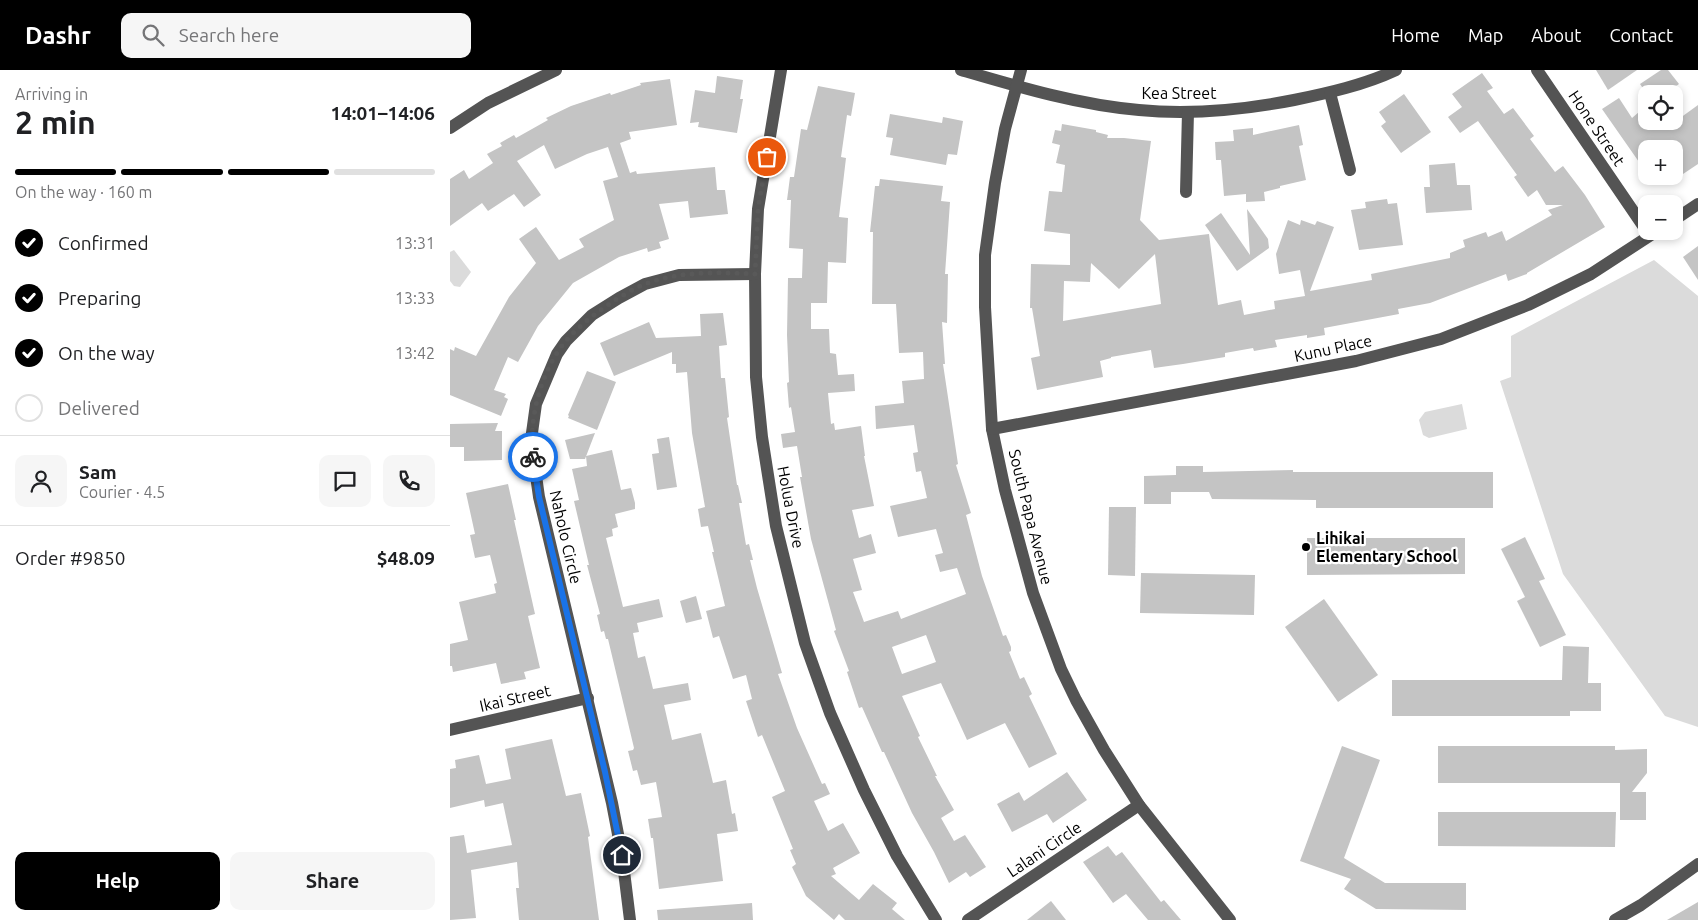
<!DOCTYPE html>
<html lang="en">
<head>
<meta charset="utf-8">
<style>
  body { margin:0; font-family:Ubuntu,sans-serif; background:#f6f6f6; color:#202124; height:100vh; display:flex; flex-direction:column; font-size:19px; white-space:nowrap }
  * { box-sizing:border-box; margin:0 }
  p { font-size:16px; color:#757577 }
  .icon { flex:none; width:28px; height:28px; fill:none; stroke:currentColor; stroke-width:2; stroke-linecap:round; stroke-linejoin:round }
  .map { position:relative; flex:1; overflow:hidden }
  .details { display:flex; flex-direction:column; background:#fff; width:450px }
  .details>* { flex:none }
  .tools { position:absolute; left:1188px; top:15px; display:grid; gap:10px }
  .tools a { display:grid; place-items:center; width:45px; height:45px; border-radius:10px; background:#fff; box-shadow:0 2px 8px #0003; font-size:25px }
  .pin { position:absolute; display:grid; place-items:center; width:42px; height:42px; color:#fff; margin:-21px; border:2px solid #fff; border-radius:50%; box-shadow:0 1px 5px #0007 }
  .courier { position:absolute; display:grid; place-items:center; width:50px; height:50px; margin:-25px; border:4px solid #1a73e8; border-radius:50%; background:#fff; color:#222; box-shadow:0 1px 6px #0007 }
  .overview em { font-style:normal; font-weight:700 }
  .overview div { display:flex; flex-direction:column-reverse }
  .overview { display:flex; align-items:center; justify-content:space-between; height:85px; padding:0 15px }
  h1 { font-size:32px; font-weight:700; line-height:38px }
  .bar { display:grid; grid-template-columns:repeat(4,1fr); gap:8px 5px; align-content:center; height:60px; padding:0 15px }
  .bar i { height:6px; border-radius:4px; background:#e0e0e0 }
  .bar .on { background:#000 }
  .bar p { grid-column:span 4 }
  .line { display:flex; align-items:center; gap:12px; padding:0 15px; border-top:1px solid #e0e0e0 }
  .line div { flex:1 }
  .round { display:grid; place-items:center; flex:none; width:52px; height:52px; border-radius:10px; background:#f6f6f6 }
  ol { padding:0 15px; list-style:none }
  li { display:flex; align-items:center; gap:15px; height:55px }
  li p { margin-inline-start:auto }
  li .icon { padding:5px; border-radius:50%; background:#000; color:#fff; stroke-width:4 }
  li:last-child { color:#757577 }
  li i { width:28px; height:28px; border:2px solid #e0e0e0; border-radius:50% }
  .cta { display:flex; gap:10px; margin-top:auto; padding:10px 15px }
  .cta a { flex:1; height:58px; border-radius:10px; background:#000; color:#fff; font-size:20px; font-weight:700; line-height:58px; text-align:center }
  .cta a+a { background:#f6f6f6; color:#202124 }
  header { display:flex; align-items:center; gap:30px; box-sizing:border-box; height:70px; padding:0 25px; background:#000; color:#fff }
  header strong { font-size:24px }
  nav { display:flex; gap:28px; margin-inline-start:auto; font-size:18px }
  .search { width:350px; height:45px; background:#f6f6f6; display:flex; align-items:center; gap:12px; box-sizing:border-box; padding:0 18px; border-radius:10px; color:#757577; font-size:19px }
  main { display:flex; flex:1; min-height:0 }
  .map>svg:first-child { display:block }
  .green { fill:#dbdbdb }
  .building { fill:#c4c4c4; fill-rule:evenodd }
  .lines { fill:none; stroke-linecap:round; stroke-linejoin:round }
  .minor { stroke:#545454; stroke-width:12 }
  .done { stroke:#595959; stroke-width:5; stroke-dasharray:0 9 }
  .route { stroke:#1a73e8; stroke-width:6 }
  .poi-dot { fill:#000; stroke:#fff; stroke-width:2 }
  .labels { text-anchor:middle; stroke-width:4.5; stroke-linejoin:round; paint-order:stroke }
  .street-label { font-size:16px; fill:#000; stroke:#fff }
  .poi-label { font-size:16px; font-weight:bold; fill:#000; stroke:#fff; text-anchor:start }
</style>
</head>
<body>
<header>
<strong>Dashr</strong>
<div class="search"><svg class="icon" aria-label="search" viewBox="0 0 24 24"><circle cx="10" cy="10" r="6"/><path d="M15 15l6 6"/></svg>Search here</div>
<nav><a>Home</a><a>Map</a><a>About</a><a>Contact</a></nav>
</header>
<main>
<section class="details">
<div class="overview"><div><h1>2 min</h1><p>Arriving in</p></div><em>14:01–14:06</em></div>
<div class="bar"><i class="on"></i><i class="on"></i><i class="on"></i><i></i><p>On the way · 160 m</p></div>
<ol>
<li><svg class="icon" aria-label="check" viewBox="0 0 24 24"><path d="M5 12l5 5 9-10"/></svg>Confirmed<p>13:31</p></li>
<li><svg class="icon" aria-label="check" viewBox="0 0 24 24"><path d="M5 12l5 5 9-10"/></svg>Preparing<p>13:33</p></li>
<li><svg class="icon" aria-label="check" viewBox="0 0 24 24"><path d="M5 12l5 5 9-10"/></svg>On the way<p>13:42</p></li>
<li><i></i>Delivered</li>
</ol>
<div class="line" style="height:90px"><a class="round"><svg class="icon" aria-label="person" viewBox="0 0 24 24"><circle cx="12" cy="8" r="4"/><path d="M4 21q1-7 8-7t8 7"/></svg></a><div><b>Sam</b><p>Courier · 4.5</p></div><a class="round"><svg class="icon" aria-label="chat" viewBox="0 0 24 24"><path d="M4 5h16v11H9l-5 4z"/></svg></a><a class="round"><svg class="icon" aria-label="phone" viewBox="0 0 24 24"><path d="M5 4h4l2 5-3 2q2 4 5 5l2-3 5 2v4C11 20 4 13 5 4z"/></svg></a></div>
<div class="line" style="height:65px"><div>Order #9850</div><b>$48.09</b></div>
<div class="cta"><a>Help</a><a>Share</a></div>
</section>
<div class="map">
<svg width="1248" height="850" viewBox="0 0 1248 850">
  <rect width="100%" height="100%" fill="#fff"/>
  <g class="green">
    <path d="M 4,180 L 21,202 L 10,217 L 4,216 L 0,211 L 0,182 Z"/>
    <path d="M 1204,190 L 1248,226 L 1248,657 L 1215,646 L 1113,504 L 1050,311 L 1061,307 L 1061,266 Z"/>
    <path d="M 1012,334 L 1017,359 L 979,368 L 973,365 L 969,350 L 975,342 Z"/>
  </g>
  <g class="building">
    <path d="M 1146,0 L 1187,0 L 1158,20 Z"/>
    <path d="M 1211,0 L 1218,0 L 1229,14 L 1215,24 L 1197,24 L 1190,14 Z"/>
    <path d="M 1032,3 L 1043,18 L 1037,21 L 1054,44 L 1063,38 L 1084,66 L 1080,69 L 1105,102 L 1113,96 L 1135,125 L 1155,157 L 1077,203 L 1077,204 L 1058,211 L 1056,204 L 980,233 L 948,239 L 949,244 L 874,258 L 875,265 L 857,268 L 857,265 L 825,270 L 827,277 L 804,281 L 803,278 L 775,283 L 775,287 L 733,294 L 704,298 L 701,280 L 661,287 L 661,288 L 650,291 L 653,307 L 587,320 L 581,288 L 590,286 L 582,238 L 580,238 L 581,194 L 620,195 L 620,164 L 594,161 L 599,121 L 612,122 L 615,95 L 606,93 L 610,75 L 602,73 L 605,60 L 611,61 L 612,54 L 646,60 L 646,62 L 658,65 L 657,68 L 674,68 L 701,71 L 690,150 L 709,170 L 759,164 L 768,235 L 791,230 L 794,245 L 825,239 L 824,231 L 855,226 L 850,200 L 829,204 L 826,184 L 838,150 L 850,155 L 851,150 L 865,155 L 867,151 L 884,157 L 860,221 L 922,210 L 921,204 L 1000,188 L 1000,183 L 1015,177 L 1013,170 L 1036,162 L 1038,167 L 1052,161 L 1056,171 L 1102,145 L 1098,140 L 1113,135 L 1096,135 L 1087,120 L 1078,127 L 1064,107 L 1067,105 L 1028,51 L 1010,63 L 998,47 L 1012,37 L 1002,24 ZM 705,184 L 711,234 L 613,251 L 614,211 L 640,212 L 641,193 L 669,219 Z"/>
    <path d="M 267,6 L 293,10 L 290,29 L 293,29 L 287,63 L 248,57 L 249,52 L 240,53 L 245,20 L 265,23 Z"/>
    <path d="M 220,9 L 227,55 L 179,62 L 181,69 L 170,73 L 180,103 L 186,101 L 187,104 L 265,97 L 267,120 L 275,120 L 278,144 L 240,148 L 238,131 L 209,134 L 219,169 L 209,172 L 211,178 L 198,182 L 197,178 L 169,187 L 123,213 L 88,256 L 68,292 L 58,287 L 44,320 L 56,324 L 54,327 L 58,329 L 51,346 L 0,325 L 0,279 L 4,281 L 5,277 L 26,286 L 59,227 L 86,193 L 69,169 L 86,157 L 109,190 L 134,177 L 129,169 L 164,150 L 153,111 L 168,107 L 158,77 L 137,84 L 105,99 L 94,75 L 67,91 L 91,125 L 74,137 L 64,124 L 38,141 L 32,133 L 0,156 L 0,109 L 14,100 L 19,109 L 43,93 L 37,84 L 52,76 L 50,73 L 64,65 L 66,68 L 98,50 L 96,48 L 121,36 L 160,23 L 161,25 L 191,15 L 190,13 Z"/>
    <path d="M 368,16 L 405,23 L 401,46 L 397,45 L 391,87 L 396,88 L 389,147 L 398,148 L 396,193 L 378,192 L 377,233 L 361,233 L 361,259 L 379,259 L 380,283 L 386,284 L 388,305 L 404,304 L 405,321 L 378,323 L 381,354 L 384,353 L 385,360 L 411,356 L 415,386 L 414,386 L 424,436 L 402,440 L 409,468 L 421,464 L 426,483 L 403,489 L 412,520 L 403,522 L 414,552 L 448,541 L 451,549 L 516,524 L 507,498 L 490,502 L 485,485 L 493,483 L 486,459 L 448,467 L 440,436 L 477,428 L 471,401 L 466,402 L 463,383 L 468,382 L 464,355 L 426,359 L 425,336 L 454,333 L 452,311 L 474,309 L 473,282 L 449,283 L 446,234 L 422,234 L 423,162 L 420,162 L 425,116 L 429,116 L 430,109 L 493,116 L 491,131 L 500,132 L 495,204 L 498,204 L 497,253 L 492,252 L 495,294 L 493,294 L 508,394 L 506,395 L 521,443 L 516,445 L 532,506 L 553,566 L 556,565 L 561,577 L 561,581 L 559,582 L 570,609 L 574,607 L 582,624 L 579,626 L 607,684 L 579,698 L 555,653 L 517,670 L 491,613 L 452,626 L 470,666 L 468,667 L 487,706 L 485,706 L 504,740 L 491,748 L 504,771 L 515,765 L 536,797 L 520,807 L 516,802 L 499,813 L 484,782 L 462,743 L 434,682 L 432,682 L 412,637 L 409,638 L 397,602 L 399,601 L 384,561 L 386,560 L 361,469 L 350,407 L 352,407 L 347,376 L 333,378 L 331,364 L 345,362 L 341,337 L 339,338 L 337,313 L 339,312 L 337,265 L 338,208 L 352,208 L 353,179 L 339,178 L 341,130 L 337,130 L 340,107 L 344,107 L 351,59 L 357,60 ZM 476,565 L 486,592 L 452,604 L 442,577 Z"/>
    <path d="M 954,24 L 981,62 L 951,83 L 931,56 L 936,52 L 929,42 Z"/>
    <path d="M 1169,28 L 1182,48 L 1196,36 L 1196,51 L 1210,51 L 1215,59 L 1248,35 L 1248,94 L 1224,110 L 1224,79 L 1196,79 L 1196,102 L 1152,39 Z"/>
    <path d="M 440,44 L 492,53 L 493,47 L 513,51 L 507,85 L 498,84 L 496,95 L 440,85 L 443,68 L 436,67 Z"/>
    <path d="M 849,55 L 853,75 L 849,76 L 856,110 L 830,116 L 830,118 L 814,122 L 815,131 L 796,132 L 796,124 L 774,126 L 771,90 L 766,90 L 765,72 L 784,71 L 783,60 L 803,58 L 803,65 Z"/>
    <path d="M 1005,93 L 1007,115 L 1020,115 L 1022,140 L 976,143 L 974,117 L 980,117 L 979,95 Z"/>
    <path d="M 937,129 L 938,134 L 947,133 L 953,175 L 909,180 L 901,140 L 916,138 L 915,132 Z"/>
    <path d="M 797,139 L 818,169 L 819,178 L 787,201 L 755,155 L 771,143 L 800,185 Z"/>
    <path d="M 1248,176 L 1248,210 L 1233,187 Z"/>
    <path d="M 273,243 L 277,275 L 269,276 L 271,308 L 275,308 L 279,347 L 277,348 L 287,415 L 288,415 L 292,433 L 289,433 L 296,475 L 299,474 L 303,490 L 300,490 L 307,518 L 332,603 L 328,604 L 347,658 L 372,714 L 375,713 L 380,724 L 364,731 L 378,761 L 393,753 L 410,783 L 383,798 L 386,804 L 381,806 L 409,830 L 423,814 L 447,833 L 442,839 L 455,850 L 395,850 L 389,844 L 384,850 L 356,826 L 342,797 L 346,794 L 340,780 L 343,779 L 322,727 L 335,721 L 312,665 L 308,667 L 296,631 L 302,629 L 296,605 L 283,609 L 269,566 L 263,568 L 256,541 L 275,536 L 262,482 L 264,482 L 258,456 L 251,457 L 248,439 L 255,437 L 242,363 L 237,302 L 226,303 L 226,294 L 222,294 L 222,282 L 164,306 L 150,273 L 199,252 L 206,268 L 251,266 L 250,244 Z"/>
    <path d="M 137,301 L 166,312 L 147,360 L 118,348 L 119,346 L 118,345 Z"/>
    <path d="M 48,353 L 45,361 L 52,361 L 52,390 L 14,391 L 14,377 L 0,377 L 0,354 Z"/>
    <path d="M 145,363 L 135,389 L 120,389 L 115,370 Z"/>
    <path d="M 219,367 L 227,417 L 207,420 L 202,384 L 209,383 L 207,369 Z"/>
    <path d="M 162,380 L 171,420 L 181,418 L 185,433 L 185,439 L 165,444 L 168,457 L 162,459 L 163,466 L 156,468 L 173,537 L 209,529 L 213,547 L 187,553 L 189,562 L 183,563 L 188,588 L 195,586 L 203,619 L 238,613 L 241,630 L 214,635 L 222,670 L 251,663 L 263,713 L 276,710 L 282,744 L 285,743 L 288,761 L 267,764 L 273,811 L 209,819 L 203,768 L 201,768 L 198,749 L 212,747 L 206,712 L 191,715 L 187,700 L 183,701 L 178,681 L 183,680 L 184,678 L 158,569 L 156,569 L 154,561 L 151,562 L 147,545 L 150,544 L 137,495 L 139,495 L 124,431 L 129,430 L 122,399 L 137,396 L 136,386 Z"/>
    <path d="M 726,396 L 753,396 L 753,402 L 843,400 L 843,402 L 1043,402 L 1043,438 L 866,438 L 866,430 L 762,429 L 759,422 L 721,422 L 721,434 L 694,434 L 694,406 L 726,405 Z"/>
    <path d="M 58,414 L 66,450 L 64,450 L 85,544 L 78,546 L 90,598 L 74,602 L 76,609 L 51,614 L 46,593 L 3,602 L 2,596 L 0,596 L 0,574 L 18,570 L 9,532 L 46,523 L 44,514 L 47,513 L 40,485 L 25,488 L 20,465 L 25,464 L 16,423 Z"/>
    <path d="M 659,437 L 686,437 L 685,506 L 658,505 Z"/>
    <path d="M 1075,467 L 1095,509 L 1089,511 L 1116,565 L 1090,577 L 1067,531 L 1075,527 L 1051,479 Z"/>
    <path d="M 857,468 L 1015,468 L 1015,504 L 857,505 Z"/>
    <path d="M 691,503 L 805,505 L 804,545 L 690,543 Z"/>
    <path d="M 246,526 L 252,549 L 236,553 L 230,531 Z"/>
    <path d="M 874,529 L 928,605 L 888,632 L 835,557 Z"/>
    <path d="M 1113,576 L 1139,577 L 1138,613 L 1151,613 L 1151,641 L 1120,641 L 1120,646 L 942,646 L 942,610 L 1112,610 Z"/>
    <path d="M 102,669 L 116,726 L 131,723 L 140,766 L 138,767 L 149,850 L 69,850 L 66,818 L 69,818 L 67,792 L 21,800 L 26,848 L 0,850 L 0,767 L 14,765 L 17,783 L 62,775 L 53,733 L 35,737 L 34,730 L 0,738 L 0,699 L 6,698 L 5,690 L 29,685 L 36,714 L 61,709 L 55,679 Z"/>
    <path d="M 892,676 L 930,690 L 894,788 L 935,813 L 1016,813 L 1016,840 L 926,839 L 894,819 L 901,809 L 850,791 Z"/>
    <path d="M 988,676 L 1165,676 L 1165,680 L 1197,679 L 1197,703 L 1182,722 L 1196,722 L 1196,750 L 1170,750 L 1170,713 L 988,713 Z"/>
    <path d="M 617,702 L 637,730 L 603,753 L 597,744 L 562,762 L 547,734 L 569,722 L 574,731 Z"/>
    <path d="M 988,742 L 1166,742 L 1165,777 L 988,776 Z"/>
    <path d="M 658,776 L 666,786 L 672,782 L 711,832 L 714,830 L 731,850 L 698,850 L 676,824 L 663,833 L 633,792 Z"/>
    <path d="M 601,831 L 616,850 L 577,850 Z"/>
    <path d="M 1248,832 L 1248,850 L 1217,850 Z"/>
    <path d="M 302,833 L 303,850 L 208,850 L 207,840 Z"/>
  </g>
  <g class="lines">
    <g class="minor">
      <path d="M 331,0 L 308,139 L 305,204 L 306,307 L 312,367 L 326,456 L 355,573 L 380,643 L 414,720 L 447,786 L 486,850"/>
      <path d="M 511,0 C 569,17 629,35 689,40 C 741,45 793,40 844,30 C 878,23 914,15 946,0"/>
      <path d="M 571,0 L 555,59 L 545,113 L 535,185 L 535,237 L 542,359 L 555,420 L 583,523 L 611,599 L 626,630 L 654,680 L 689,735 L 780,850"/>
      <path d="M 1087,0 L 1196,160"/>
      <path d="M 880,23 L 900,100"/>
      <path d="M 0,58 L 38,33 L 106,0"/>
      <path d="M 736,122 L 738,42"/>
      <path d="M 1224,150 L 1248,134"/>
      <path d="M 542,359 L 906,291 L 991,269 L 1078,235 L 1141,204 L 1207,161"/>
      <path d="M 0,660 L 138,628"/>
      <path d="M 180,850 L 172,785 L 162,733 L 89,427 L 81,370 L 86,334 L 107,284 L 116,271 L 142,245 L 169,228 L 195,214 L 229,205 L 305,204"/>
      <path d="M 518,850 L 689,735"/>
      <path d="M 1165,850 L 1191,835 L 1248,794"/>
    </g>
  </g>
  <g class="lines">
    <path class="done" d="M 83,387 C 78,350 91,301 115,272 C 128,256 145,244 162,232 C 172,226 184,218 195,214 C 229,201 269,202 305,204 L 308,139 L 317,87"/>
    <path class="route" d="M 83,387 L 89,427 L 155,702 L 172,785"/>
  </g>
  <circle class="poi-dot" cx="856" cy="477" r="5"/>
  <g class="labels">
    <g class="street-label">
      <text x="729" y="29">Kea Street</text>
      <text transform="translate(1147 58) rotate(56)" y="6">Hone Street</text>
      <text transform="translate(883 278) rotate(-12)" y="6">Kunu Place</text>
      <text transform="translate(341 437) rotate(79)" y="6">Holua Drive</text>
      <text transform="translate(581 447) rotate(76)" y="6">South Papa Avenue</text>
      <text transform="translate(116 467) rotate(77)" y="6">Naholo Circle</text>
      <text transform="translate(65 628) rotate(-13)" y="6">Ikai Street</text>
      <text transform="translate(594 779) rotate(-34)" y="6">Lalani Circle</text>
    </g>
    <g class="poi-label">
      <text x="866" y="474">Lihikai<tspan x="866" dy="18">Elementary School</tspan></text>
    </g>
  </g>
</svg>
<div class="tools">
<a><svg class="icon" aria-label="locate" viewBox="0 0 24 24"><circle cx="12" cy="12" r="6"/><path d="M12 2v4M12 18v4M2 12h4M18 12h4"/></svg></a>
<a>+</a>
<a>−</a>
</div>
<div class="pin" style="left:317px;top:87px;background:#ea580c"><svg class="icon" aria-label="bag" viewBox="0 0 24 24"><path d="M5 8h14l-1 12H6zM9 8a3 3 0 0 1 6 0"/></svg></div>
<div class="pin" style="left:172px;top:785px;background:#1f2937"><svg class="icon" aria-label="home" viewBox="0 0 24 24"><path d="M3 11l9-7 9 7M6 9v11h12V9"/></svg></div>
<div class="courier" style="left:83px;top:387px"><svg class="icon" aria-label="bike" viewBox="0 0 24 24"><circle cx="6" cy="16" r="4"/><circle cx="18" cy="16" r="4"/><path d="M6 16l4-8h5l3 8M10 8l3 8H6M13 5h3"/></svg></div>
</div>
</main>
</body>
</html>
